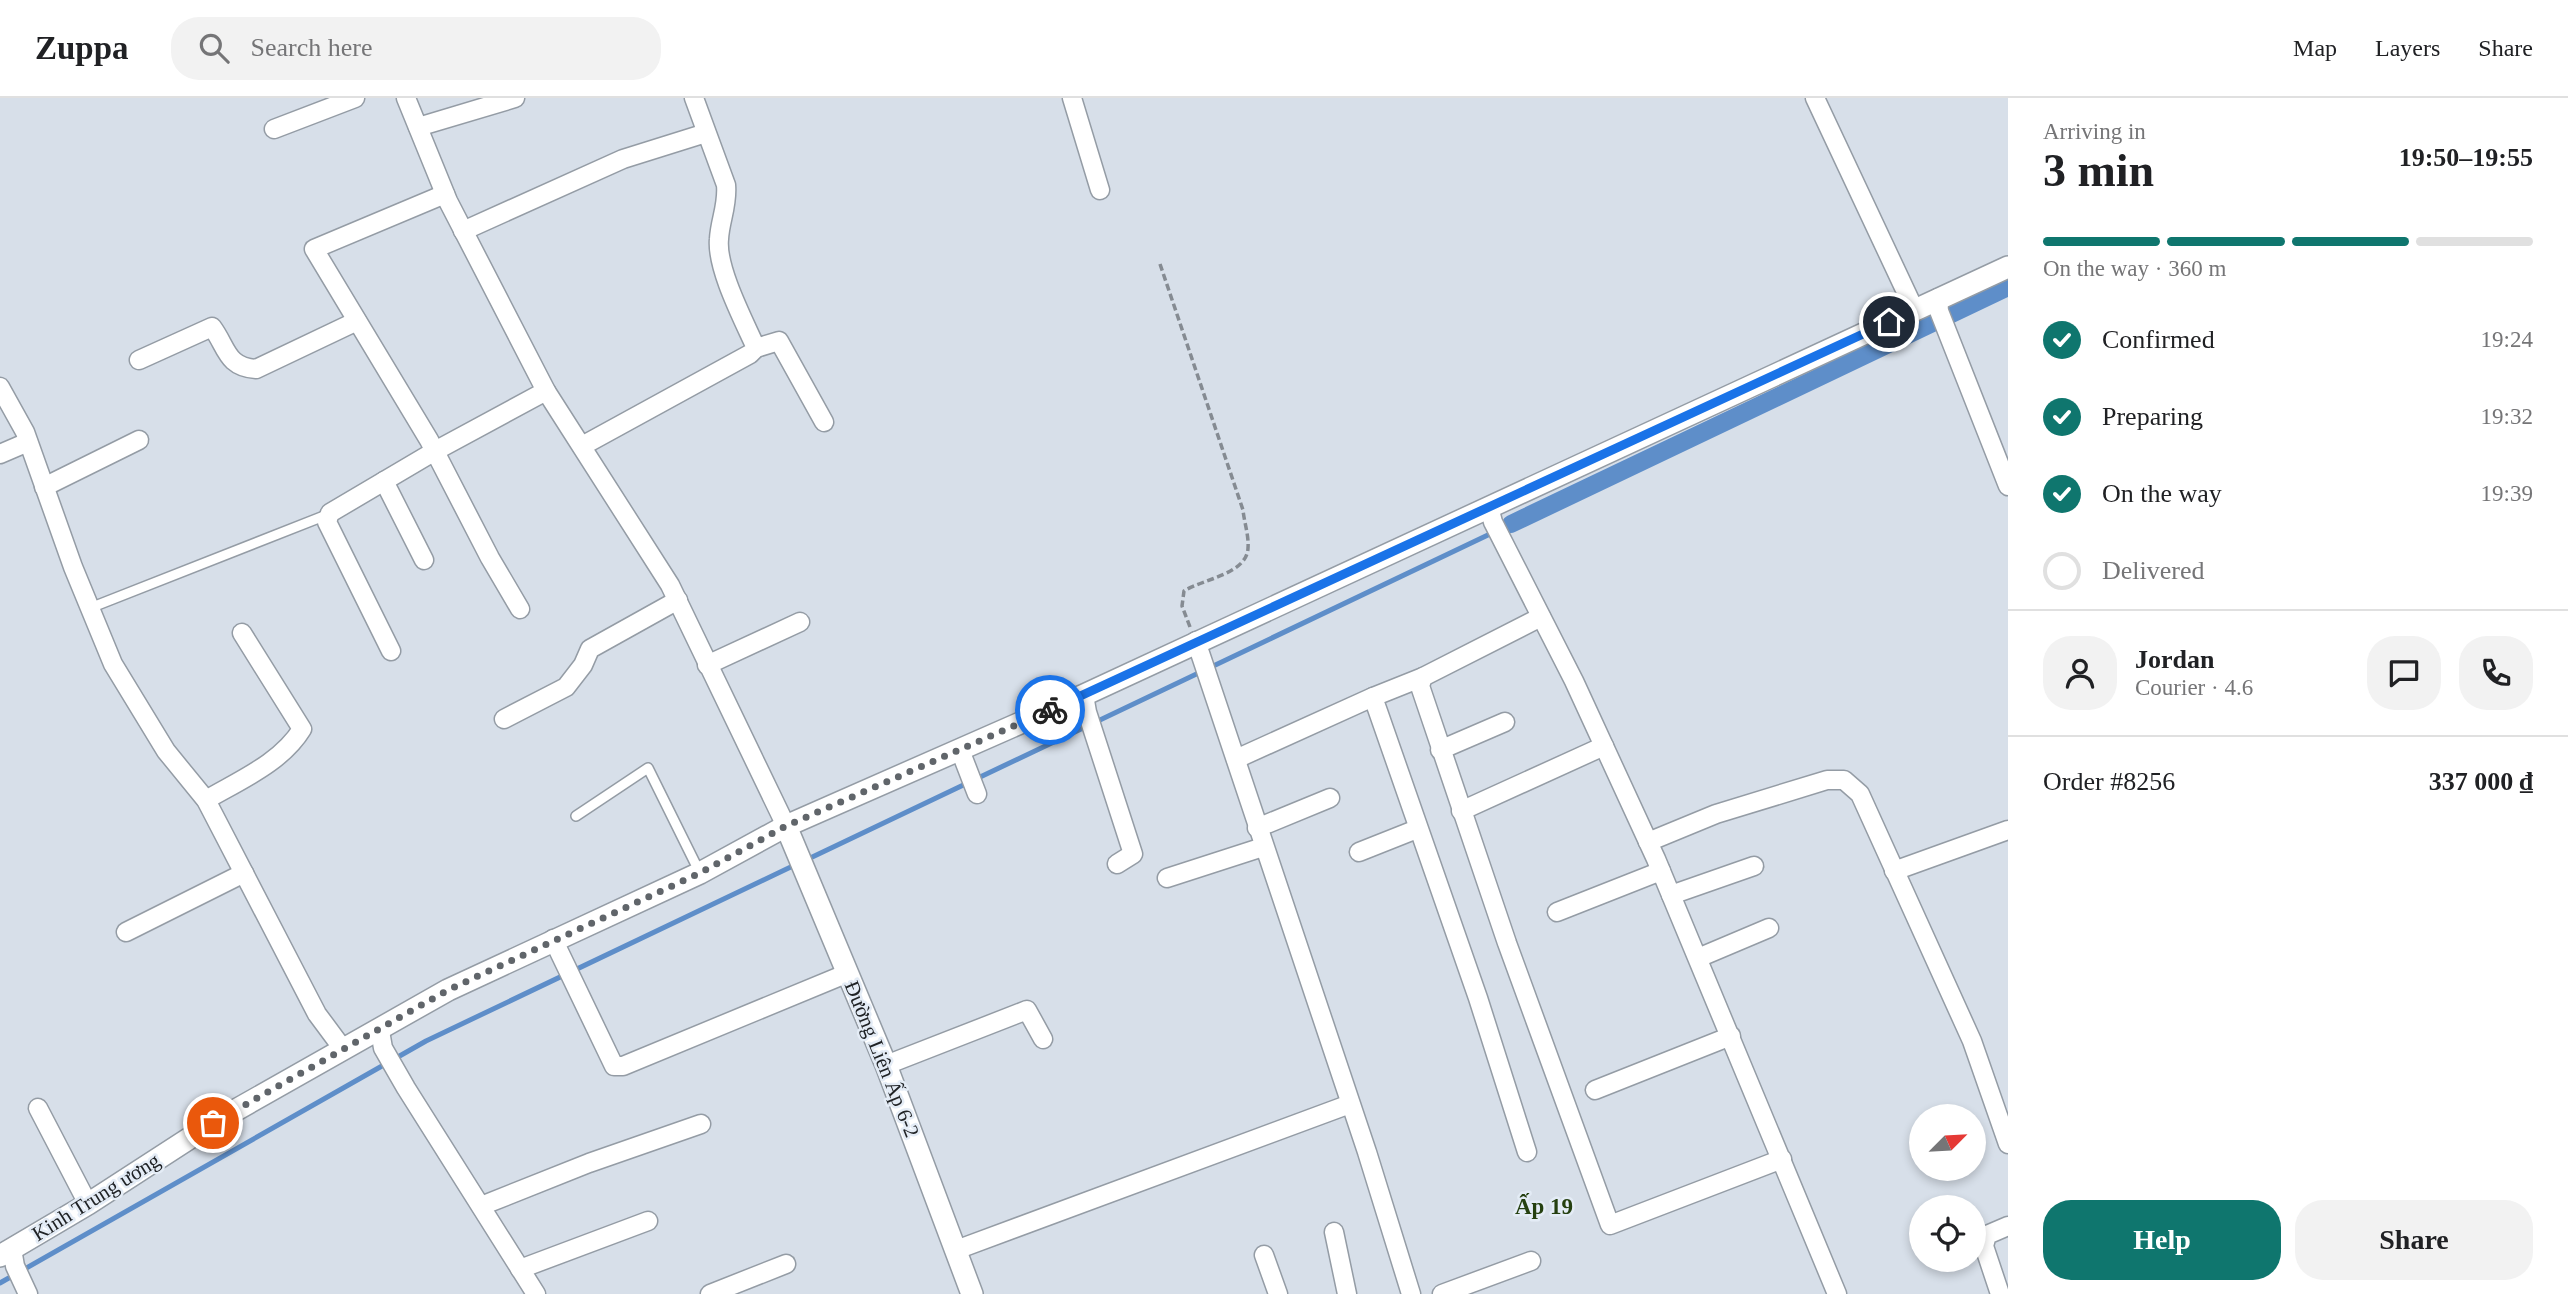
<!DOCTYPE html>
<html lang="en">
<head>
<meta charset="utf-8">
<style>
  body { margin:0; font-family:"Times New Roman",serif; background:#f2f2f2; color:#202124; height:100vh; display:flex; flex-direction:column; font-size:26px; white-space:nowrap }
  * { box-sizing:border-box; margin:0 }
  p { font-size:23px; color:#757577 }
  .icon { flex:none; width:38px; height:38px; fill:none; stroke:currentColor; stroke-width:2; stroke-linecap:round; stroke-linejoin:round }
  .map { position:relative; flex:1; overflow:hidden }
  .drawer { display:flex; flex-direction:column; background:#fff; width:560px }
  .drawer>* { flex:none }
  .needle { width:46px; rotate:66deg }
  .fabs { position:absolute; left:1909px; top:1006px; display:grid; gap:14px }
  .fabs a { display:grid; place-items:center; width:77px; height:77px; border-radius:50%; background:#fff; box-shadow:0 4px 10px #0003; font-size:35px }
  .pin { position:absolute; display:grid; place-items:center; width:60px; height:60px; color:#fff; margin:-30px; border:4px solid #fff; border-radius:50%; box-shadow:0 2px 7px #0007 }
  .courier { position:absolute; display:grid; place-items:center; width:70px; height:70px; margin:-35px; border:5px solid #1a73e8; border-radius:50%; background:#fff; color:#222; box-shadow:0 2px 9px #0007 }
  .headline em { font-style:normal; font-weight:800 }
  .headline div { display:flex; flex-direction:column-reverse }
  .headline { display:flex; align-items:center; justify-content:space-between; height:119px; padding:0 35px }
  h1 { font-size:46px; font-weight:800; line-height:52px }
  .bar { display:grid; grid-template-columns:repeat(4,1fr); gap:10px 7px; align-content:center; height:84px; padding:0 35px }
  .bar i { height:9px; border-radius:5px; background:#e0e0e0 }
  .bar .current { background:#0f766e }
  .bar p { grid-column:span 4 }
  .line { display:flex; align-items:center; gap:18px; padding:0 35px; border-top:2px solid #e0e0e0 }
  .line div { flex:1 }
  .round { display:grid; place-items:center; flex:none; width:74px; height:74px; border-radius:28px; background:#f2f2f2 }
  ol { padding:0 35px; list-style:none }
  li { display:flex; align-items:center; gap:21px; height:77px }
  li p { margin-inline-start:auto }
  li .icon { padding:7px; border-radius:50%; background:#0f766e; color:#fff; stroke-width:4 }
  li:last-child { color:#757577 }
  li i { width:38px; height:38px; border:4px solid #e0e0e0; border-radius:50% }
  .primary-button { display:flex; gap:14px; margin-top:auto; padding:14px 35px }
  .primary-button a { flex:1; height:80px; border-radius:28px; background:#0f766e; color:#fff; font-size:28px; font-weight:800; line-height:80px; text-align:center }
  .primary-button a+a { background:#f2f2f2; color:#202124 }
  header { display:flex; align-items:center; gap:42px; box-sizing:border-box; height:98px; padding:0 35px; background:#fff; border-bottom:2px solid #e0e0e0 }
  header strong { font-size:33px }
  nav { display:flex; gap:38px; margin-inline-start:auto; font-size:24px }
  .search { width:490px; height:63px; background:#f2f2f2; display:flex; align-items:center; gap:18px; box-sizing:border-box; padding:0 24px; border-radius:28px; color:#757577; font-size:26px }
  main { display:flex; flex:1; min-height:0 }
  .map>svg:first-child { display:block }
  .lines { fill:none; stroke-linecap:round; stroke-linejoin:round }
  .stream { stroke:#5e8ec9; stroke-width:5 }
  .canal { stroke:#5e8ec9; stroke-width:18 }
  .service-casing { stroke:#949ca5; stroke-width:12 }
  .minor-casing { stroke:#949ca5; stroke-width:21 }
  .tertiary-casing { stroke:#949ca5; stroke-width:24 }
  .path { stroke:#858b92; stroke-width:3.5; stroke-dasharray:7 3.5; stroke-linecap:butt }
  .service { stroke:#fff; stroke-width:9 }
  .minor { stroke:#fff; stroke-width:18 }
  .tertiary { stroke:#fff; stroke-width:21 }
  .done { stroke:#60656a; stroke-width:7; stroke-dasharray:0 12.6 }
  .route { stroke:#1a73e8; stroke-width:9 }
  .labels { text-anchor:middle; stroke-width:5; stroke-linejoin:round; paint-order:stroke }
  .street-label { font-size:21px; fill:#202326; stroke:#e4ecf6 }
  .neighbourhood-label { font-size:23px; font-weight:bold; fill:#254010; stroke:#e4ecf6 }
</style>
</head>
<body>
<header>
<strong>Zuppa</strong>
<div class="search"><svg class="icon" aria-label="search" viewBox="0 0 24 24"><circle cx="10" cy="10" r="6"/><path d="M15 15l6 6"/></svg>Search here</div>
<nav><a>Map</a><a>Layers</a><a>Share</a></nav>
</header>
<main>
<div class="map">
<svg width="2008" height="1196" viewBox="0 0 2008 1196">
  <rect width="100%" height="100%" fill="#d7dfe9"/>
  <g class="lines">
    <g class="stream">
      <path d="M 806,762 L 1511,426"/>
      <path d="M 0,1185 L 426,943 L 797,766"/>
    </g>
    <path class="canal" d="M 1511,426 L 2008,189"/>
    <g class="service-casing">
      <g id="service">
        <path d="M 90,510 L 329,416"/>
        <path d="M 576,718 L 648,670 L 700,775"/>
      </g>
    </g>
    <g class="minor-casing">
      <g id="minor">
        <path d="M 406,0 L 448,103 L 546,293 L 670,487 L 786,728"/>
        <path d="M 1072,0 L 1100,92"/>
        <path d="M 1815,0 L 1915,213"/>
        <path d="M 418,29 L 515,0"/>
        <path d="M 274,31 L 355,0"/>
        <path d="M 445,96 L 314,151 L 429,342 L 490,460 L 520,511"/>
        <path d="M 463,133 L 623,61 L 706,35"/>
        <path d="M 1938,200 L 1939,213 L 2008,388"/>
        <path d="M 756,250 L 779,243 L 824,324"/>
        <path d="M 139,262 L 212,229 C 227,249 226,269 256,271 L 357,223"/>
        <path d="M 0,289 L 25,334 L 73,469 L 113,566 L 166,653 L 206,702 L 317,916 L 343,951"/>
        <path d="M 582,348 L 750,256 L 756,250 C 744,223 716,170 719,141 C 720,122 728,107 726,87 L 694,0"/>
        <path d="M 0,356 L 28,344"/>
        <path d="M 384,383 L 424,462"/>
        <path d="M 44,389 L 139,342"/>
        <path d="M 1489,409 L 1493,424 L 1574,583 L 1656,761 L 1837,1196"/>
        <path d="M 1541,519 L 1423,579 L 1420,588 L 1507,845 L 1610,1127 L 1782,1061"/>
        <path d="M 1196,543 L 1367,1054 L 1411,1196"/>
        <path d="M 391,553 L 327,424 L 330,415 L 435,353 L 546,293"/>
        <path d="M 707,567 L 800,524"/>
        <path d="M 1423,579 L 1373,599 L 1478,900 L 1527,1054"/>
        <path d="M 1084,597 L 1087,614 L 1133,756 L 1117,766"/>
        <path d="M 504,621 L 566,589 L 583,567 L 590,551 L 678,502"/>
        <path d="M 960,652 L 977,696"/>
        <path d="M 1440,652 L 1505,624"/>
        <path d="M 1236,661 L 1373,599"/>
        <path d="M 206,702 C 240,682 281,665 302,631 L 242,535"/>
        <path d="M 1461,713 L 1604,648"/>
        <path d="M 1257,730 L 1330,700"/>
        <path d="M 1648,744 L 1716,716 L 1827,682 L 1844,682 L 1860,696 L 1972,943 L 2008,1046"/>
        <path d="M 1359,754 L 1417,731"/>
        <path d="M 1894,773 L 2008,732"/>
        <path d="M 1167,780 L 1263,749"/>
        <path d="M 1671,797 L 1754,768"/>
        <path d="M 1557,814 L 1661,773"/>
        <path d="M 126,834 L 244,775"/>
        <path d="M 553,841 L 614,968 L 623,968 L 848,875"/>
        <path d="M 1698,860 L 1769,830"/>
        <path d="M 380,933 L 383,950 L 406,990 L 536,1196"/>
        <path d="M 886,967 L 1027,912 L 1043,941"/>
        <path d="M 1595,992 L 1731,938"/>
        <path d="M 38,1010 L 88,1106"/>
        <path d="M 481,1108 L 589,1065 L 701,1026"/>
        <path d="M 1334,1134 L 1347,1196"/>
        <path d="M 12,1151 L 15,1168 L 28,1196"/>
        <path d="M 956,1152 L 1350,1006"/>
        <path d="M 1264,1157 L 1278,1196"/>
        <path d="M 520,1171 L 648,1123"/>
        <path d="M 710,1196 L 786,1166"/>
        <path d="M 1442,1196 L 1531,1163"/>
        <path d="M 2000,1196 L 1984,1148 L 1987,1137 L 2008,1128"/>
      </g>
    </g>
    <g class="tertiary-casing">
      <g id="tertiary">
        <path d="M 786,728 L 886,967 L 972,1196"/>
        <path d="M 0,1158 L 88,1106 L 213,1025 L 448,892 L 700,775 L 786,728 L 1084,597 L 2008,169"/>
      </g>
    </g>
    <path class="path" d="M 1160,166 L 1243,412 C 1244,423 1249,438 1248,450 C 1247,476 1203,481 1184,493 L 1182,508 L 1190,529"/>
    <use href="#service" class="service"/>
    <use href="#minor" class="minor"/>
    <use href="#tertiary" class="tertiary"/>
  </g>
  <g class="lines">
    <path class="done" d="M 213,1025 L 448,892 L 700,775 L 786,728 L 1050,612"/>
    <path class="route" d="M 1050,612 L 1889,224"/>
  </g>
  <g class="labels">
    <g class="street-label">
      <text transform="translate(882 961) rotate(68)" y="7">Đường Liên Ấp 6-2</text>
      <text transform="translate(96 1099) rotate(-32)" y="7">Kinh Trung ương</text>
    </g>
    <g class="neighbourhood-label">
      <text x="1544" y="1116">Ấp 19</text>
    </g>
  </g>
</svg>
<div class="fabs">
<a><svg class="needle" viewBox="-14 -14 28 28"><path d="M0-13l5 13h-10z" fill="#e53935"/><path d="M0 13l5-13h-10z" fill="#757577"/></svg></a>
<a><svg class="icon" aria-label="locate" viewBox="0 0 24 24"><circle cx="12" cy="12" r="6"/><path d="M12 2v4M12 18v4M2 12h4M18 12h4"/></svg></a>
</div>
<div class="pin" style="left:213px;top:1025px;background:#ea580c"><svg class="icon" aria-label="bag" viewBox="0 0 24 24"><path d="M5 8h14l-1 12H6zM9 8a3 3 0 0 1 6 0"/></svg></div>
<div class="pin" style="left:1889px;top:224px;background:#1f2937"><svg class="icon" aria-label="home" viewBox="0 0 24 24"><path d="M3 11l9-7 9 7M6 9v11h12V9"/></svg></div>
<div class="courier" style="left:1050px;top:612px"><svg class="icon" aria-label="bike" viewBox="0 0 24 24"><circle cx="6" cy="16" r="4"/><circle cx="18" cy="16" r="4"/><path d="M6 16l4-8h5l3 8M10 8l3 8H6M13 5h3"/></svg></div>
</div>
<section class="drawer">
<div class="headline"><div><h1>3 min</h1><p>Arriving in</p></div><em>19:50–19:55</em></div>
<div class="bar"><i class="current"></i><i class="current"></i><i class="current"></i><i></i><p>On the way · 360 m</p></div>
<ol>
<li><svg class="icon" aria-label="check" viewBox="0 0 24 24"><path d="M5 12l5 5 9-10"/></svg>Confirmed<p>19:24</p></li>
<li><svg class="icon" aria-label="check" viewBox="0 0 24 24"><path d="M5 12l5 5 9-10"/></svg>Preparing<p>19:32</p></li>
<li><svg class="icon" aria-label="check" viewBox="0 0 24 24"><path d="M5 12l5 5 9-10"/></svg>On the way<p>19:39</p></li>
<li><i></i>Delivered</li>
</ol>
<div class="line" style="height:126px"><a class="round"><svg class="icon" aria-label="person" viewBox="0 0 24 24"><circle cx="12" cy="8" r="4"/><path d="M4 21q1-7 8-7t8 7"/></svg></a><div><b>Jordan</b><p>Courier · 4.6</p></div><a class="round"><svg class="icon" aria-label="chat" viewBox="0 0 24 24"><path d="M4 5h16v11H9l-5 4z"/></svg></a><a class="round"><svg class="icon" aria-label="phone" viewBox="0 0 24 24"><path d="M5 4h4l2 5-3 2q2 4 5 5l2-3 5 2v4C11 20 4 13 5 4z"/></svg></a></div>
<div class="line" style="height:91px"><div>Order #8256</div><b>337 000 ₫</b></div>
<div class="primary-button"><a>Help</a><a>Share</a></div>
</section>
</main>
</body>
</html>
